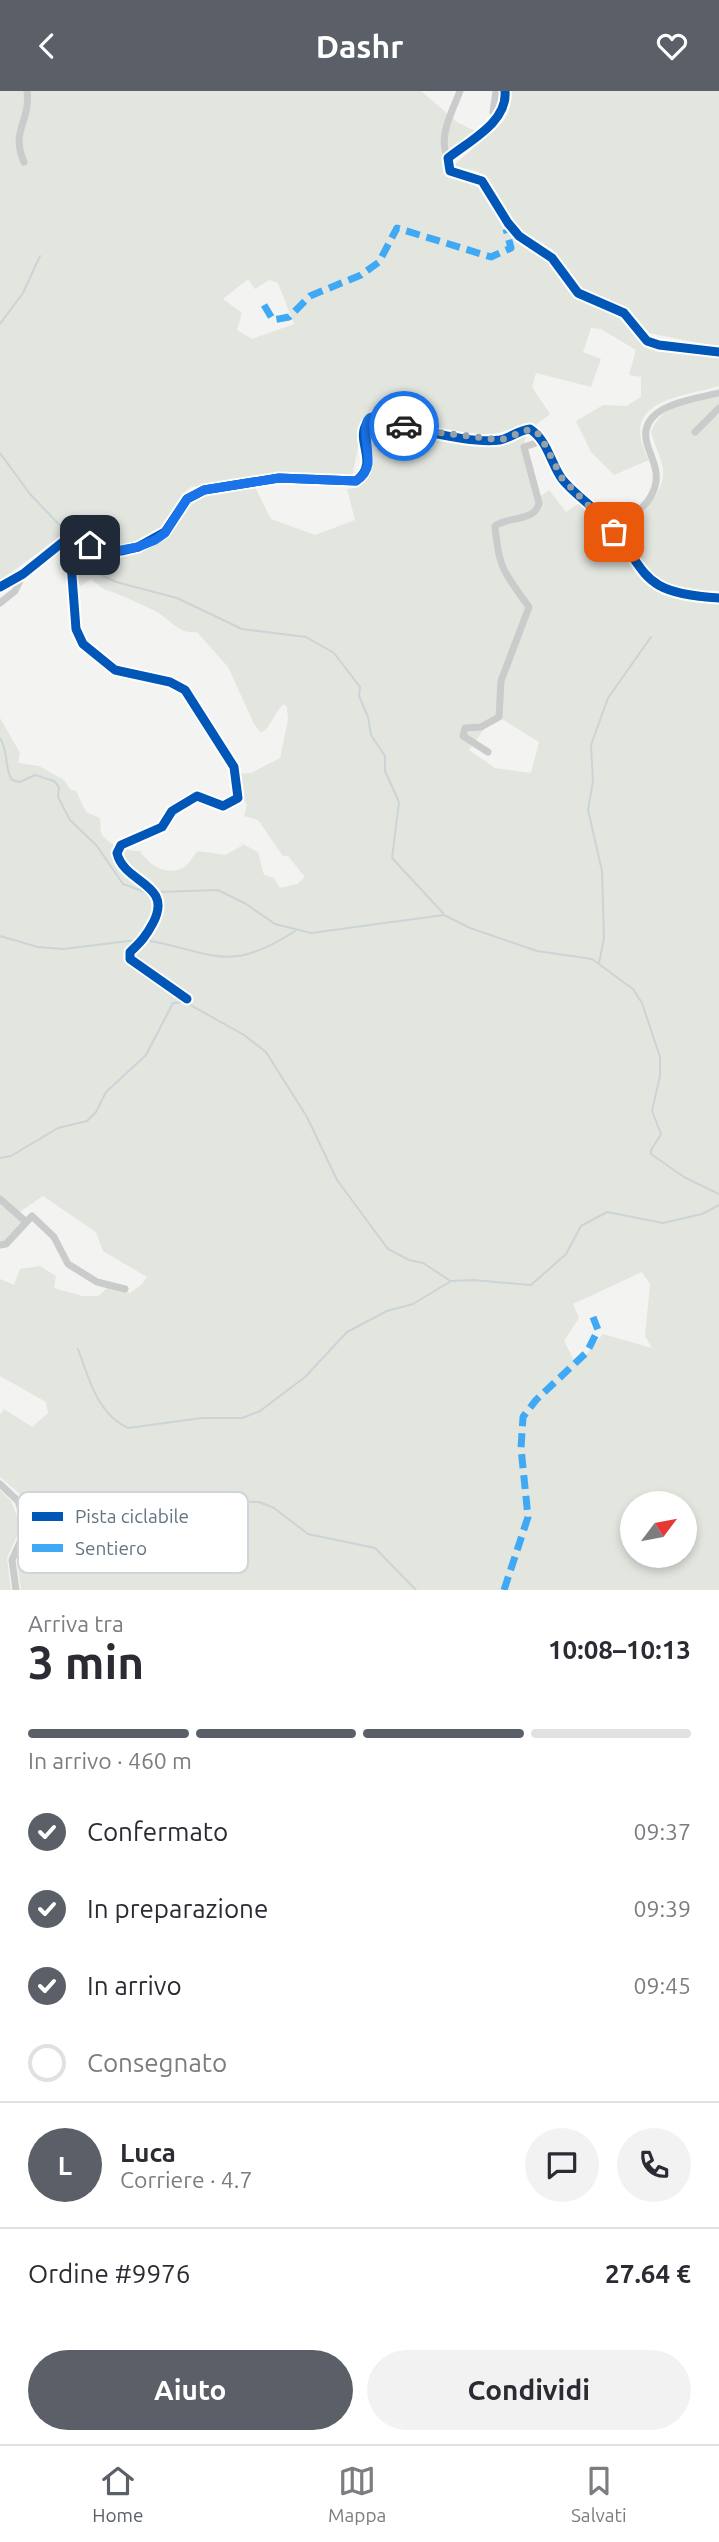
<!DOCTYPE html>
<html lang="it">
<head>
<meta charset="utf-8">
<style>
  body { margin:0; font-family:Ubuntu,sans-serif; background:#f2f2f3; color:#2b2b33; height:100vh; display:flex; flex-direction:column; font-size:26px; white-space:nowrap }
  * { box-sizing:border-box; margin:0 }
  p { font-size:23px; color:#7c7c81 }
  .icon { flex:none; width:38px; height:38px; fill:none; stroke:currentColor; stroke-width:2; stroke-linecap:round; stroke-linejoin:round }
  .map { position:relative; height:1499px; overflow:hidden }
  .panel { display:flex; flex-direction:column; background:#fff; flex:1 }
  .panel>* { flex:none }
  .needle { width:46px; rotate:58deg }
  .fabs { position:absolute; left:620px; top:1400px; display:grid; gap:14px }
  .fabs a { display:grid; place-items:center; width:77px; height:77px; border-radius:50%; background:#fff; box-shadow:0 4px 10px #0003; font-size:35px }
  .pin { position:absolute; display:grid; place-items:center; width:60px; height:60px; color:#fff; margin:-30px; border-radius:14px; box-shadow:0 4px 10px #0006 }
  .courier { position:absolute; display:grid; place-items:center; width:70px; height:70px; margin:-35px; border:5px solid #1a73e8; border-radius:50%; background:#fff; color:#222; box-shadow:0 2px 9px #0007 }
  .summary em { font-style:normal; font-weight:600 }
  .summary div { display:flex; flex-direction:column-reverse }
  .summary { display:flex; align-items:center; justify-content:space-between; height:119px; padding:0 28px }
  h1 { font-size:46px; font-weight:600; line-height:52px }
  .bar { display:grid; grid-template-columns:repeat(4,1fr); gap:10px 7px; align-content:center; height:84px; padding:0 28px }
  .bar i { height:9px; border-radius:5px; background:#e1e1e2 }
  .bar .selected { background:#5b6068 }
  .bar p { grid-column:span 4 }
  .line { display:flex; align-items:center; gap:18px; padding:0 28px; border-top:2px solid #e1e1e2 }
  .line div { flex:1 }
  .round { display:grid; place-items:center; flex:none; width:74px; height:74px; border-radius:37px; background:#f2f2f3 }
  ol { padding:0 28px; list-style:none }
  li { display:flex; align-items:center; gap:21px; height:77px }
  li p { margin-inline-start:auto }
  li .icon { padding:7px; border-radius:50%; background:#5b6068; color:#fff; stroke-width:4 }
  li:last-child { color:#7c7c81 }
  li i { width:38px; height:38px; border:4px solid #e1e1e2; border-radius:50% }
  .cta { display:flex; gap:14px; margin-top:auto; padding:14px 28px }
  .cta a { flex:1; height:80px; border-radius:42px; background:#5b6068; color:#fff; font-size:28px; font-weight:600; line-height:80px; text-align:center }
  .cta a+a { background:#f2f2f3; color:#2b2b33 }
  header { display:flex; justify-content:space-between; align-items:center; height:91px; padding:0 28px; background:#5b6068; color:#fff; font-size:32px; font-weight:600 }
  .tabs { display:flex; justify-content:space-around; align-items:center; height:98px; border-top:2px solid #e1e1e2; background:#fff; font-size:19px; color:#7c7c81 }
  .tabs a { display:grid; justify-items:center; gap:4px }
  .tabs .selected { color:#5b6068 }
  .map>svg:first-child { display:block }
  .green { fill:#e2e6df; fill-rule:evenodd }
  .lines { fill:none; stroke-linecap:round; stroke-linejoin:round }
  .stream { stroke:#cbd4d6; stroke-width:2 }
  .minor { stroke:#cacccc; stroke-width:7 }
  .quiet { stroke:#3fa9f5; stroke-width:7; stroke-dasharray:14 7; stroke-linecap:butt }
  .cycleway-casing { stroke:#fff; stroke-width:13 }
  .cycleway { stroke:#0057b8; stroke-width:9 }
  .done { stroke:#95a0a9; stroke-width:7; stroke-dasharray:0 12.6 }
  .route { stroke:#1a73e8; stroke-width:9 }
  .key { fill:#fff; stroke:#d0d5da; stroke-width:2 }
  .key-label { font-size:19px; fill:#627482 }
</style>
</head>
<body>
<header><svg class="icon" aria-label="back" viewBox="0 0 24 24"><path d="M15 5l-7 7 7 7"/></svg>Dashr<svg class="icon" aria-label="heart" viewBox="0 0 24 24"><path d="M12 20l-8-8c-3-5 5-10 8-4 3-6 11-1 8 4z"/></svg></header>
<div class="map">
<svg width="719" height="1499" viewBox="0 0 719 1499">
  <rect width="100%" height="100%" fill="#f3f3f1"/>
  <g class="green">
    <path d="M 0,0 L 421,0 L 457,31 L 477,41 L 442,68 L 442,77 L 461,88 L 478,90 L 511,142 L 553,172 L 574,203 L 619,223 L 644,251 L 719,266 L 719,295 C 684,306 616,308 649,369 L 614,384 L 591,361 L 576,330 L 603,314 L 626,315 L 641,306 L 641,286 L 629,284 L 636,259 L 601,238 L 591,237 L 583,261 L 601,268 L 591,296 L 536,282 L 532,296 L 550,323 L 528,340 L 522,357 L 536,409 L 549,399 L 566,421 L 582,410 L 612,442 C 634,425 670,405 662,373 C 659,362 654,353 651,341 C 662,311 692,312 719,306 L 719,500 C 669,498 647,492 625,444 L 613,443 C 639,498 659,508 719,510 L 719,1499 L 21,1499 L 17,1468 L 30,1445 L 31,1426 L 20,1403 L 0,1386 L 0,1324 L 4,1318 L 32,1336 L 48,1322 L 46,1311 L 0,1285 L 0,1188 L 14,1194 L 20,1178 L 40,1175 L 56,1185 L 54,1197 L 82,1205 L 98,1205 L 108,1196 L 130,1202 L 142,1193 L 147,1186 L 103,1160 L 96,1141 L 43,1105 L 18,1122 L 26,1130 L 0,1154 L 0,627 L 20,662 L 18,672 L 39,675 L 64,689 L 71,699 L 76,700 L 86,721 L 100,727 C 101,733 99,740 103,745 C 110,755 129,761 140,760 C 149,774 165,785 183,777 C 190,773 192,765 198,760 L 225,764 L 243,754 L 239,751 L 258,761 L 264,784 L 274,787 L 280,797 L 297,793 L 305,786 L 288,765 L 283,765 L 258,729 L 244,725 L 247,714 L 240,701 L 237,683 L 251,682 L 280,667 L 288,629 L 287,616 L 284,613 C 274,621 272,636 261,642 L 254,633 L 228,576 L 197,541 C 179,544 169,527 155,520 C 148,516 110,499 105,499 L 91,488 L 81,495 L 74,488 L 74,470 L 81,453 L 110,466 L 131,462 L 166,446 L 190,408 L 198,402 L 252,387 L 191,396 L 182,403 L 160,440 L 118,458 L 77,442 L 64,442 L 0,490 ZM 248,188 L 255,198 L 269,189 L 278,192 L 294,233 L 252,248 L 237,239 L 242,222 L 223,208 ZM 377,317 L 386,317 L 420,336 L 486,345 L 531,333 L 528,340 L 492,356 L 418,346 L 380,328 L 373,334 L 362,391 L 355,397 L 347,398 L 355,429 L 315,444 L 271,428 L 255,396 L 255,387 L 290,384 L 352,387 L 363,330 ZM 502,628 L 539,651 L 531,682 L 495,677 L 469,659 L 484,638 ZM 642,1181 L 650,1193 L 645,1245 L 652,1257 L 603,1243 L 577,1275 L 564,1250 L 579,1227 L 573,1213 ZM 632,1412 L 684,1412 L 684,1465 L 632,1465 Z"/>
    <path d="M 511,0 L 719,0 L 719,256 L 649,242 L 627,219 L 585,201 L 553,159 L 516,136 L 485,85 L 477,80 L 453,75 L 503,31 L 508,22 Z"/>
    <path d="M 0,1399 L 11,1410 L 21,1436 L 7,1467 L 11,1499 L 0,1499 Z"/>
  </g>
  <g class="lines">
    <g class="stream">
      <path d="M 0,233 L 23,202 L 40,165"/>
      <path d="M 0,362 L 30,403 L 69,444"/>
      <path d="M 73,452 L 83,475 L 116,491 L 177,507 L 242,538 L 306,546 L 334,562 L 360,596 L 359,605 L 368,626 L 371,644 L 385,665 L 385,680 L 399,711 L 392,767 L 443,822"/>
      <path d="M 0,647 C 9,661 4,677 12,689 L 20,691 L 35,684 L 54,690 L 59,696 L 58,706 L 70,729 L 97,755 L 123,793 L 145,801"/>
      <path d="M 157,801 L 218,799 L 246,813 L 275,833 L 311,842 L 444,824 L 470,837 L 537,860 L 592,868 L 633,898 L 642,912 L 660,966 L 660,985 L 652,1020 L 661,1043 L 651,1059 L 651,1063 L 684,1086 L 719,1103"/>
      <path d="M 0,845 L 38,856 L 63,858 L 137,849"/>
      <path d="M 146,849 C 215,862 229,883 295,840"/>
      <path d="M 599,872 L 604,847 L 602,780 L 588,719 L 593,690 L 591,654 L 608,607 L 651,546"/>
      <path d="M 0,1067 L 11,1065 L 58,1037 L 87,1030 L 96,1021 L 106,1001 L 146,964 L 173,912 L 185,911 L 244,944 L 266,961 L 307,1026 L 337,1089 L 388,1158 L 409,1169 L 423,1172 L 449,1189"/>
      <path d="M 78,1258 C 89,1287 97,1323 128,1337 L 202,1327 L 242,1327 L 260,1320 L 305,1286 L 347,1241 L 387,1220 L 413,1213 L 451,1190 L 473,1189 L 531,1194 L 566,1163 L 581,1135 L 607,1121 L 663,1132 L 702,1123 L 719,1114"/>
      <path d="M 199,1409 L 259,1411 L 274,1417 L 308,1443 L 375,1457 L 416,1499"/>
    </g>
    <g class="minor">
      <path d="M 496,0 L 493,21 L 497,29"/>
      <path d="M 505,0 C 508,31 469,50 448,67 L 450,80 L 482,90 L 508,132 L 519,145 L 552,167 L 578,202 L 624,222 L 647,250 L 659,254 L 719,261"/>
      <path d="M 448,67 C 437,46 453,19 460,0"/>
      <path d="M 24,71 C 10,39 31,31 27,0"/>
      <path d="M 695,341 L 719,317"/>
      <path d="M 614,441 C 625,430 646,417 652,403 C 661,386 654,372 648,356 C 633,314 694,308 719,302"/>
      <path d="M 69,446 L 76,538 L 83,553 L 115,579 L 170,591 L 185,599 L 234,676 L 238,707 L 223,715 L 197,705 L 172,720 L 162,736 L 121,754 L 117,762 C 124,793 174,792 153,832 C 146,845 141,851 130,861 L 130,868 L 187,908"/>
      <path d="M 0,496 L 23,483 L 69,446 L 110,461 L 121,460 L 138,456 L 165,441 L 187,408 L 204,399 L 279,387 L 356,390 C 381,371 353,349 368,331 C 380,316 404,336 418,339 C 442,344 476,352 500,349 C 510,347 519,339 530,338 C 548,350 550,371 562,388 C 573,402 589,412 602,426 C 651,479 633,502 719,507"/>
      <path d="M 0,512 L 15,500 L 23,483"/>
      <path d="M 488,661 L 463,645 L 465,637 L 481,636 L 499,626 L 501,590 L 529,516 C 504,481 499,479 495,435 C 508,425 535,431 539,412 L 524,356 L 542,350"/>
      <path d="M 0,1108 L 25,1130"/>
      <path d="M 0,1154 L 6,1153 L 32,1125 L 54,1146 L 68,1173 L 97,1191 L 125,1198"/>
      <path d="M 0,1393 L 18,1410 L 25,1430 L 25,1440 L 12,1469 L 16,1499"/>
    </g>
    <g class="quiet">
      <path d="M 264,214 L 273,229 L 289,226 L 310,205 L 361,184 L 379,171 L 397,137 L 491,166 L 511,157 L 506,138"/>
      <path d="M 504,1499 L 528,1426 L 521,1357 L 523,1326 L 536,1309 L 587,1261 L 598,1239 L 593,1226"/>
    </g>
    <g class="cycleway-casing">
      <g id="cycleway">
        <path d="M 505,0 C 508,31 469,50 448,67 L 450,80 L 482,90 L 508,132 L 519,145 L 552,167 L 578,202 L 624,222 L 647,250 L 659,254 L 719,261"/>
        <path d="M 69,446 L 76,538 L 83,553 L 115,579 L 170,591 L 185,599 L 234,676 L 238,707 L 223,715 L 197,705 L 172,720 L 162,736 L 121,754 L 117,762 C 124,793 174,792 153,832 C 146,845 141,851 130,861 L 130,868 L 187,908"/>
        <path d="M 0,496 L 23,483 L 69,446 L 110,461 L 121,460 L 138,456 L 165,441 L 187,408 L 204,399 L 279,387 L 356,390 C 381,371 353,349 368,331 C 380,316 404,336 418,339 C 442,344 476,352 500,349 C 510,347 519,339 530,338 C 548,350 550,371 562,388 C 573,402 589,412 602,426 C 651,479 633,502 719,507"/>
      </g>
    </g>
    <use href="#cycleway" class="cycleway"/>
  </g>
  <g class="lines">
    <path class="done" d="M 404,335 L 418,339 L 501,349 L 530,338 L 540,344 L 562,387 L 614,441"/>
    <path class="route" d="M 90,454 L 110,461 L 138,456 L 155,449 L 165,442 L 187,408 L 204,399 L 279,387 L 356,390 C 362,386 367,380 368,373 C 370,346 349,307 404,335"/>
  </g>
  <rect x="18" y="1401" width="230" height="81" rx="10" class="key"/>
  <rect x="32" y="1421" width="31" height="9" fill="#0057b8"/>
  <rect x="32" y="1453" width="31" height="8" fill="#3fa9f5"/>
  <g class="key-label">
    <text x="75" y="1432">Pista ciclabile</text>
    <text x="75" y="1464">Sentiero</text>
  </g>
</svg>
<div class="fabs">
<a><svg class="needle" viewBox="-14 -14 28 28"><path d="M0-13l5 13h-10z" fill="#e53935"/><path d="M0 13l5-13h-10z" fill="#7c7c81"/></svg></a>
</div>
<div class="pin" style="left:614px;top:441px;background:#ea580c"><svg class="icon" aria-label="bag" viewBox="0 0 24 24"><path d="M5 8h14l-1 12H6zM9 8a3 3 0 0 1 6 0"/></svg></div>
<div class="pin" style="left:90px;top:454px;background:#1f2937"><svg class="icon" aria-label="home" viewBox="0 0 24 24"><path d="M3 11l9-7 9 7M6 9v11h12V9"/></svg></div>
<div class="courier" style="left:404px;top:335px"><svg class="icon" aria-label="car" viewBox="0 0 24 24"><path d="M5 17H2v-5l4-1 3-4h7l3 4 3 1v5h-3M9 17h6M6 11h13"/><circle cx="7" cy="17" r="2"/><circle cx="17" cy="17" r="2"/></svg></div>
</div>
<section class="panel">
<div class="summary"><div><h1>3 min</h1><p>Arriva tra</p></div><em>10:08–10:13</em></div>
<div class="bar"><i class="selected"></i><i class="selected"></i><i class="selected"></i><i></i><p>In arrivo · 460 m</p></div>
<ol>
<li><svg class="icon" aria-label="check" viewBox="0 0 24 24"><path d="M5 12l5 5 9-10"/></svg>Confermato<p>09:37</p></li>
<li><svg class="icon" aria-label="check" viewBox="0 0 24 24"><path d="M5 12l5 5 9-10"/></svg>In preparazione<p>09:39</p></li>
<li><svg class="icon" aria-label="check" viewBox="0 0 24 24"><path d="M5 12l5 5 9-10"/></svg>In arrivo<p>09:45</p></li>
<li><i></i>Consegnato</li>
</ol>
<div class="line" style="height:126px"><b class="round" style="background:#5b6068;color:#fff">L</b><div><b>Luca</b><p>Corriere · 4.7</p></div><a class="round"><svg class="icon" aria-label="chat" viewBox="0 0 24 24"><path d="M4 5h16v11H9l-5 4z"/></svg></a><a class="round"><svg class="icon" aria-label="phone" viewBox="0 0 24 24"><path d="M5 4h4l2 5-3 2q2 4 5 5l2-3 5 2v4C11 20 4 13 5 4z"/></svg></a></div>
<div class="line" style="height:91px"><div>Ordine #9976</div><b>27.64 €</b></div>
<div class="cta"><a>Aiuto</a><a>Condividi</a></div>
</section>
<nav class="tabs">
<a class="selected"><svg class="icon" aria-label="home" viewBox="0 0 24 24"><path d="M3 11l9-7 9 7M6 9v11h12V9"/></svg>Home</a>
<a><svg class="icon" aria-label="map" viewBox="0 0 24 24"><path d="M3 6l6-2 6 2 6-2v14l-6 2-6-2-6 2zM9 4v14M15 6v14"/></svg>Mappa</a>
<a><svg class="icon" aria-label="saved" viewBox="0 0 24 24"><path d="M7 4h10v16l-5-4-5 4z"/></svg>Salvati</a>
</nav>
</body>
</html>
